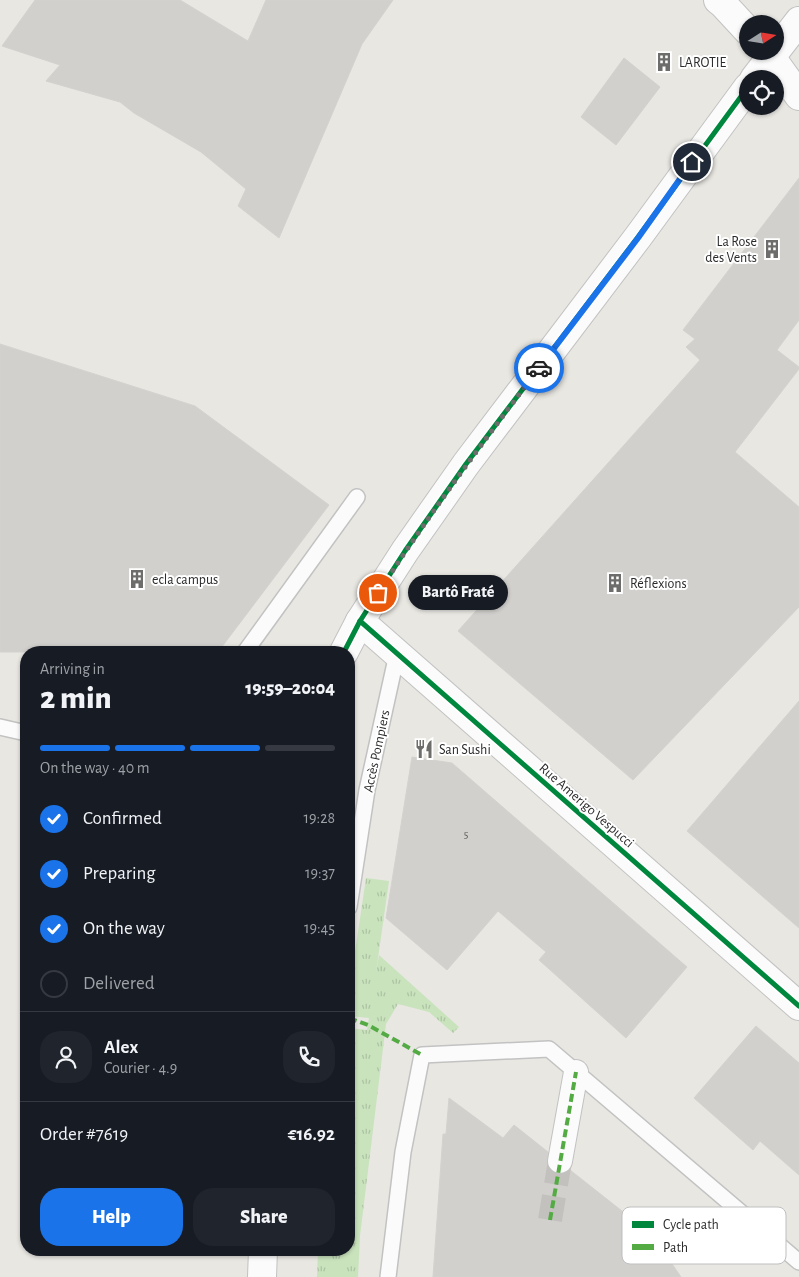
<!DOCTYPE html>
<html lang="en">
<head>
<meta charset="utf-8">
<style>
  body { margin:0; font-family:"Alegreya Sans",sans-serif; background:#20242c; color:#f1f3f6; height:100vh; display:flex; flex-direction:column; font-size:19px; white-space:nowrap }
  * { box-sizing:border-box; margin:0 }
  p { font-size:16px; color:#9ea1a6 }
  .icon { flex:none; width:28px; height:28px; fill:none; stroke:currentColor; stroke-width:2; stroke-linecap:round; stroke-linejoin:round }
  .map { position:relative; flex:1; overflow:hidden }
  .panel { position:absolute; left:20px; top:646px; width:335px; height:610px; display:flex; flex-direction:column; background:#171b24; border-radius:20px; box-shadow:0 1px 4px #0004 }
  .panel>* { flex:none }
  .needle { width:32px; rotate:78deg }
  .fabs { position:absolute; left:739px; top:15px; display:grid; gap:10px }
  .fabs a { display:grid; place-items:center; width:45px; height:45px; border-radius:50%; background:#171b24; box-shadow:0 1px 4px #0004; font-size:25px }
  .pin { position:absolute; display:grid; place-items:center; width:42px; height:42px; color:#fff; margin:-21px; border:2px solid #fff; border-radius:50%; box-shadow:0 1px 5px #0007 }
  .courier { position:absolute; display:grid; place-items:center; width:50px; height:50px; margin:-25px; border:4px solid #1a73e8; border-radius:50%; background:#fff; color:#222; box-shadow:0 1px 6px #0007 }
  .bubble { position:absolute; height:35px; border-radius:18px; background:#171b24; box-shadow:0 1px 4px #0004; font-size:16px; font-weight:800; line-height:35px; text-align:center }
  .headline em { font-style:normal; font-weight:800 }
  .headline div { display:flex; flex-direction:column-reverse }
  .headline { display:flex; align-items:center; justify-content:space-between; height:85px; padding:0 20px }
  h1 { font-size:32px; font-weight:800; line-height:38px }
  .bar { display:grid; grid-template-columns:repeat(4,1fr); gap:8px 5px; align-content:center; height:60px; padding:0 20px }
  .bar i { height:6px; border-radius:4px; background:#363941 }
  .bar .on { background:#1a73e8 }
  .bar p { grid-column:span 4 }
  .line { display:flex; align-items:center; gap:12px; padding:0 20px; border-top:1px solid #363941 }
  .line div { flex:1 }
  .round { display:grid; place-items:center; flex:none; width:52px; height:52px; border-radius:20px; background:#20242c }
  ol { padding:0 20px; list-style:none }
  li { display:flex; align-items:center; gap:15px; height:55px }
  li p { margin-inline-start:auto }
  li .icon { padding:5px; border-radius:50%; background:#1a73e8; color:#fff; stroke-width:4 }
  li:last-child { color:#9ea1a6 }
  li i { width:28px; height:28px; border:2px solid #363941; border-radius:50% }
  .action { display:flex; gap:10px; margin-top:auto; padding:10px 20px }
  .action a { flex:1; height:58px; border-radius:20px; background:#1a73e8; color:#fff; font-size:20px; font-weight:800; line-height:58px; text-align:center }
  .action a+a { background:#20242c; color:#f1f3f6 }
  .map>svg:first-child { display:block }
  .grass { fill:url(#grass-tufts) }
  .building { fill:#d2d0cd; stroke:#d4d2ce }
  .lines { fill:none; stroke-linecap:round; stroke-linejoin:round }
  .pedestrian-tunnel { stroke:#c2c1bd; stroke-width:24; stroke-dasharray:24 12; stroke-linecap:butt }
  .service-casing { stroke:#c2c2c2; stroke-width:18 }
  .pedestrian-casing { stroke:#c2c2c2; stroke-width:26 }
  .minor-casing { stroke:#c2c2c2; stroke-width:30 }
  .tertiary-casing { stroke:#c2c2c2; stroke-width:30 }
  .service { stroke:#fcfbfb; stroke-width:15 }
  .pedestrian { stroke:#fcfbfb; stroke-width:24 }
  .minor { stroke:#fcfbfb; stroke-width:28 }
  .tertiary { stroke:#fcfbfb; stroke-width:28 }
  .quiet { stroke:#54ab44; stroke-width:4; stroke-dasharray:8 4; stroke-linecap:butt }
  .cycleway-casing { stroke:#fff; stroke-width:8 }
  .cycleway { stroke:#00873e; stroke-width:5 }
  .done { stroke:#6d6d6b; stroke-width:5; stroke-dasharray:0 9 }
  .route { stroke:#1a73e8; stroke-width:6 }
  .labels { text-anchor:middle; stroke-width:4; stroke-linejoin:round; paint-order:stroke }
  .number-label { font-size:11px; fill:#565554 }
  .poi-label { font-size:14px; fill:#2b2b2b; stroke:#fff; text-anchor:start }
  .street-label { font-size:14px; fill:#2b2b2b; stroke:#fff }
  .key { fill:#fff; stroke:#bfbfbf; stroke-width:1 }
  .key-label { font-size:14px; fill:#2b2b2b }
</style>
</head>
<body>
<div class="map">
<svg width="799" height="1277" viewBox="0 0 799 1277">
  <defs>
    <pattern id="grass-tufts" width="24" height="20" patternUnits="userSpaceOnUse" patternTransform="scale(1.25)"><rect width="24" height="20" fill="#c9e3bd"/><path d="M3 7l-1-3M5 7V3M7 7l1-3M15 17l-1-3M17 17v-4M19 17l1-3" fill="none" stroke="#adc3a3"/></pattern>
  </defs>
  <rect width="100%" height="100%" fill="#e8e7e2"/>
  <path class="grass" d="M 366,878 L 389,881 L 376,972 L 379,955 L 459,1027 L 453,1033 L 429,1012 L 398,1004 L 386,1024 L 360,1236 L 358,1277 L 317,1277 L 318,1250 L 349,1250 L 349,1028 L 367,1030 L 369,1018 L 349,1016 L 349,992 Z"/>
  <g class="building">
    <path d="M 35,0 L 180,0 L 248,41 L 266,0 L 393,0 L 362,44 L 279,238 L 238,206 L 246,189 L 201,152 L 134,113 L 120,102 L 46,81 L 60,65 L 2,46 Z"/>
    <path d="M 624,58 L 660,87 L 616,145 L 581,117 Z"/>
    <path d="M 799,178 L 799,320 L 777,350 L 799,367 L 799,369 L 735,452 L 799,507 L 799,607 L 633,780 L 458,631 L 700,360 L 686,347 L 695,339 L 683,330 Z"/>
    <path d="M 0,344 L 195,406 L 329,505 L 218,652 L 0,652 Z"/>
    <path d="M 799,701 L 799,928 L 687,831 Z"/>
    <path d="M 412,757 L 452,763 L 687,967 L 626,1038 L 539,960 L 546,952 L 498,911 L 447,970 L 386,918 Z"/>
    <path d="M 756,1026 L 799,1063 L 799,1175 L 760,1141 L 753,1150 L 694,1098 Z"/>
    <path d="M 449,1098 L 503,1138 L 514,1125 L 548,1152 L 547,1165 L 552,1172 L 557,1174 L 564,1174 L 570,1170 L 641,1226 L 651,1236 L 664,1252 L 681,1277 L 433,1277 L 443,1134 L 446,1134 Z"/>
  </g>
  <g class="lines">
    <path class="pedestrian-tunnel" d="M 550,1220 L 560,1161"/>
    <g class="service-casing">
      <g id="service">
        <path d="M 245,652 L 357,497"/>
        <path d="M 0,727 L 26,733"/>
        <path d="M 349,907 L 367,790 L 397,654"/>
        <path d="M 388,1277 L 403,1152 L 422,1055 L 549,1049 L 799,1262"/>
      </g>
    </g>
    <g class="pedestrian-casing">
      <path id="pedestrian" d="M 560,1161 L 576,1072"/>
    </g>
    <g class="minor-casing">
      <g id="minor">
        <path d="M 771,57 L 799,96"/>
        <path d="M 360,621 L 799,1006"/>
      </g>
    </g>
    <g class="tertiary-casing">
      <g id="tertiary">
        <path d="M 718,0 L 723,4 L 748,31"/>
        <path d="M 754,79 L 799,21"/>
        <path d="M 344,652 L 360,621 L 405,551 L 466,464 L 638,237 L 748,87"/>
        <path d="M 262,1277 L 263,1250"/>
      </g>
    </g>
    <use href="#service" class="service"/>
    <use href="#pedestrian" class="pedestrian"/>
    <use href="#minor" class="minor"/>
    <use href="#tertiary" class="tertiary"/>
    <g class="quiet">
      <path d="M 349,1018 L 368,1025 L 422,1055"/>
      <path d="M 550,1220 L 576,1072"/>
    </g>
    <g class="cycleway-casing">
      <g id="cycleway">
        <path d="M 360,621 L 799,1006"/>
        <path d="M 344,652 L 360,621 L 405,551 L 466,464 L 638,237 L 748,87"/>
      </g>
    </g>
    <use href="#cycleway" class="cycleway"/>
  </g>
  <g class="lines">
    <path class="done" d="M 378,593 C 428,516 483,442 539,368"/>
    <path class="route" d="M 539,368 L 638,238 L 692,162"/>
  </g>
  <defs>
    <g id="building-bare" transform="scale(1.5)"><path d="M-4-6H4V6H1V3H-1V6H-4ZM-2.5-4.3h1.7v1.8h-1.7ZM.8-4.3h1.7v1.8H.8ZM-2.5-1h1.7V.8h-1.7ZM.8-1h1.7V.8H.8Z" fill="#6d6d6b" stroke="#fff" stroke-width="2.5" paint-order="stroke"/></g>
    <g id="restaurant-bare" transform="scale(1.5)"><path d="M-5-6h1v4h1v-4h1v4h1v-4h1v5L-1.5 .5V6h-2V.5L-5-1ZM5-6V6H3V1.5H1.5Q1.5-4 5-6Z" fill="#6d6d6b" stroke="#fff" stroke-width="2.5" paint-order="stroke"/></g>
  </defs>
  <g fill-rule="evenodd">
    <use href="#building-bare" x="664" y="62"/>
    <use href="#building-bare" x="772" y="249"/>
    <use href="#building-bare" x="137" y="579"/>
    <use href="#building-bare" x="615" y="583"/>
    <use href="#restaurant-bare" x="424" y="749"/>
  </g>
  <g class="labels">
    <g class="number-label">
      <text x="466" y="838">5</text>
    </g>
    <g class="poi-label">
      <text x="679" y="67">LAROTIE</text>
      <text x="757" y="246" text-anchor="end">La Rose<tspan x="757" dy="16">des Vents</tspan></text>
      <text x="152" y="584">ecla campus</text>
      <text x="630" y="588">Réflexions</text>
      <text x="439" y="754">San Sushi</text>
    </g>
    <g class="street-label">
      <text transform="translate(376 751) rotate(-78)" y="5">Accès Pompiers</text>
      <text transform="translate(587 805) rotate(41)" y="5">Rue Amerigo Vespucci</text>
    </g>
  </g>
  <rect x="622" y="1207" width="164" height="57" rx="8" class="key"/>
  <rect x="632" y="1221" width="22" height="7" fill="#00873e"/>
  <rect x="632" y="1244" width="22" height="6" fill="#54ab44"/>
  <g class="key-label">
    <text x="663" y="1229">Cycle path</text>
    <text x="663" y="1252">Path</text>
  </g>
</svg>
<div class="fabs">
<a><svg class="needle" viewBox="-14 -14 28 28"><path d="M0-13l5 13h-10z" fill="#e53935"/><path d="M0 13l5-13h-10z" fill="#9ea1a6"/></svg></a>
<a><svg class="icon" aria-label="locate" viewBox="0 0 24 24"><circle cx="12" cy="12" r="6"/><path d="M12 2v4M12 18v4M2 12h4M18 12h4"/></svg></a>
</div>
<div class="pin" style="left:378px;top:593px;background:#ea580c"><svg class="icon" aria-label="bag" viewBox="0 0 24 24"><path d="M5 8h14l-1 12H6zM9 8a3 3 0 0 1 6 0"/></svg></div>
<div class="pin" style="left:692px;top:162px;background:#1f2937"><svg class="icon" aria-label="home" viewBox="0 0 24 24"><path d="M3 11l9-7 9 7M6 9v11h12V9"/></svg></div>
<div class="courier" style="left:539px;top:368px"><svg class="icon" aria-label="car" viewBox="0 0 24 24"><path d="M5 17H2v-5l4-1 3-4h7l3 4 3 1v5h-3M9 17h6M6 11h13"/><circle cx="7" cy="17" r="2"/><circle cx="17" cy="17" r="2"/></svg></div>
<div class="bubble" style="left:408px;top:575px;width:100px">Bartô Fraté</div>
<section class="panel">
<div class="headline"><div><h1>2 min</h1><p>Arriving in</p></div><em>19:59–20:04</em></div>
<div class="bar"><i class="on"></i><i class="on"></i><i class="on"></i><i></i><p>On the way · 40 m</p></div>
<ol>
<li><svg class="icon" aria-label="check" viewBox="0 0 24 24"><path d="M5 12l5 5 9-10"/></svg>Confirmed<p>19:28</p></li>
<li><svg class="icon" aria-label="check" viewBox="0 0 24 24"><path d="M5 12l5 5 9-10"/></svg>Preparing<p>19:37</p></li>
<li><svg class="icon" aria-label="check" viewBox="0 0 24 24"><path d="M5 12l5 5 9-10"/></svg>On the way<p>19:45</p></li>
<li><i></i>Delivered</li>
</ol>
<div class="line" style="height:90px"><a class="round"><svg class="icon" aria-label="person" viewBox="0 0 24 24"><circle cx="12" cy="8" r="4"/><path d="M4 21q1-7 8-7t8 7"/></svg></a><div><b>Alex</b><p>Courier · 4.9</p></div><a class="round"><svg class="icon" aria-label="phone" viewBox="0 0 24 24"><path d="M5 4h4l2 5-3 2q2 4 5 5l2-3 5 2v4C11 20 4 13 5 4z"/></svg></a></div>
<div class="line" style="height:65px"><div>Order #7619</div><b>€16.92</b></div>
<div class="action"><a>Help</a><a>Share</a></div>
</section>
</div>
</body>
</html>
